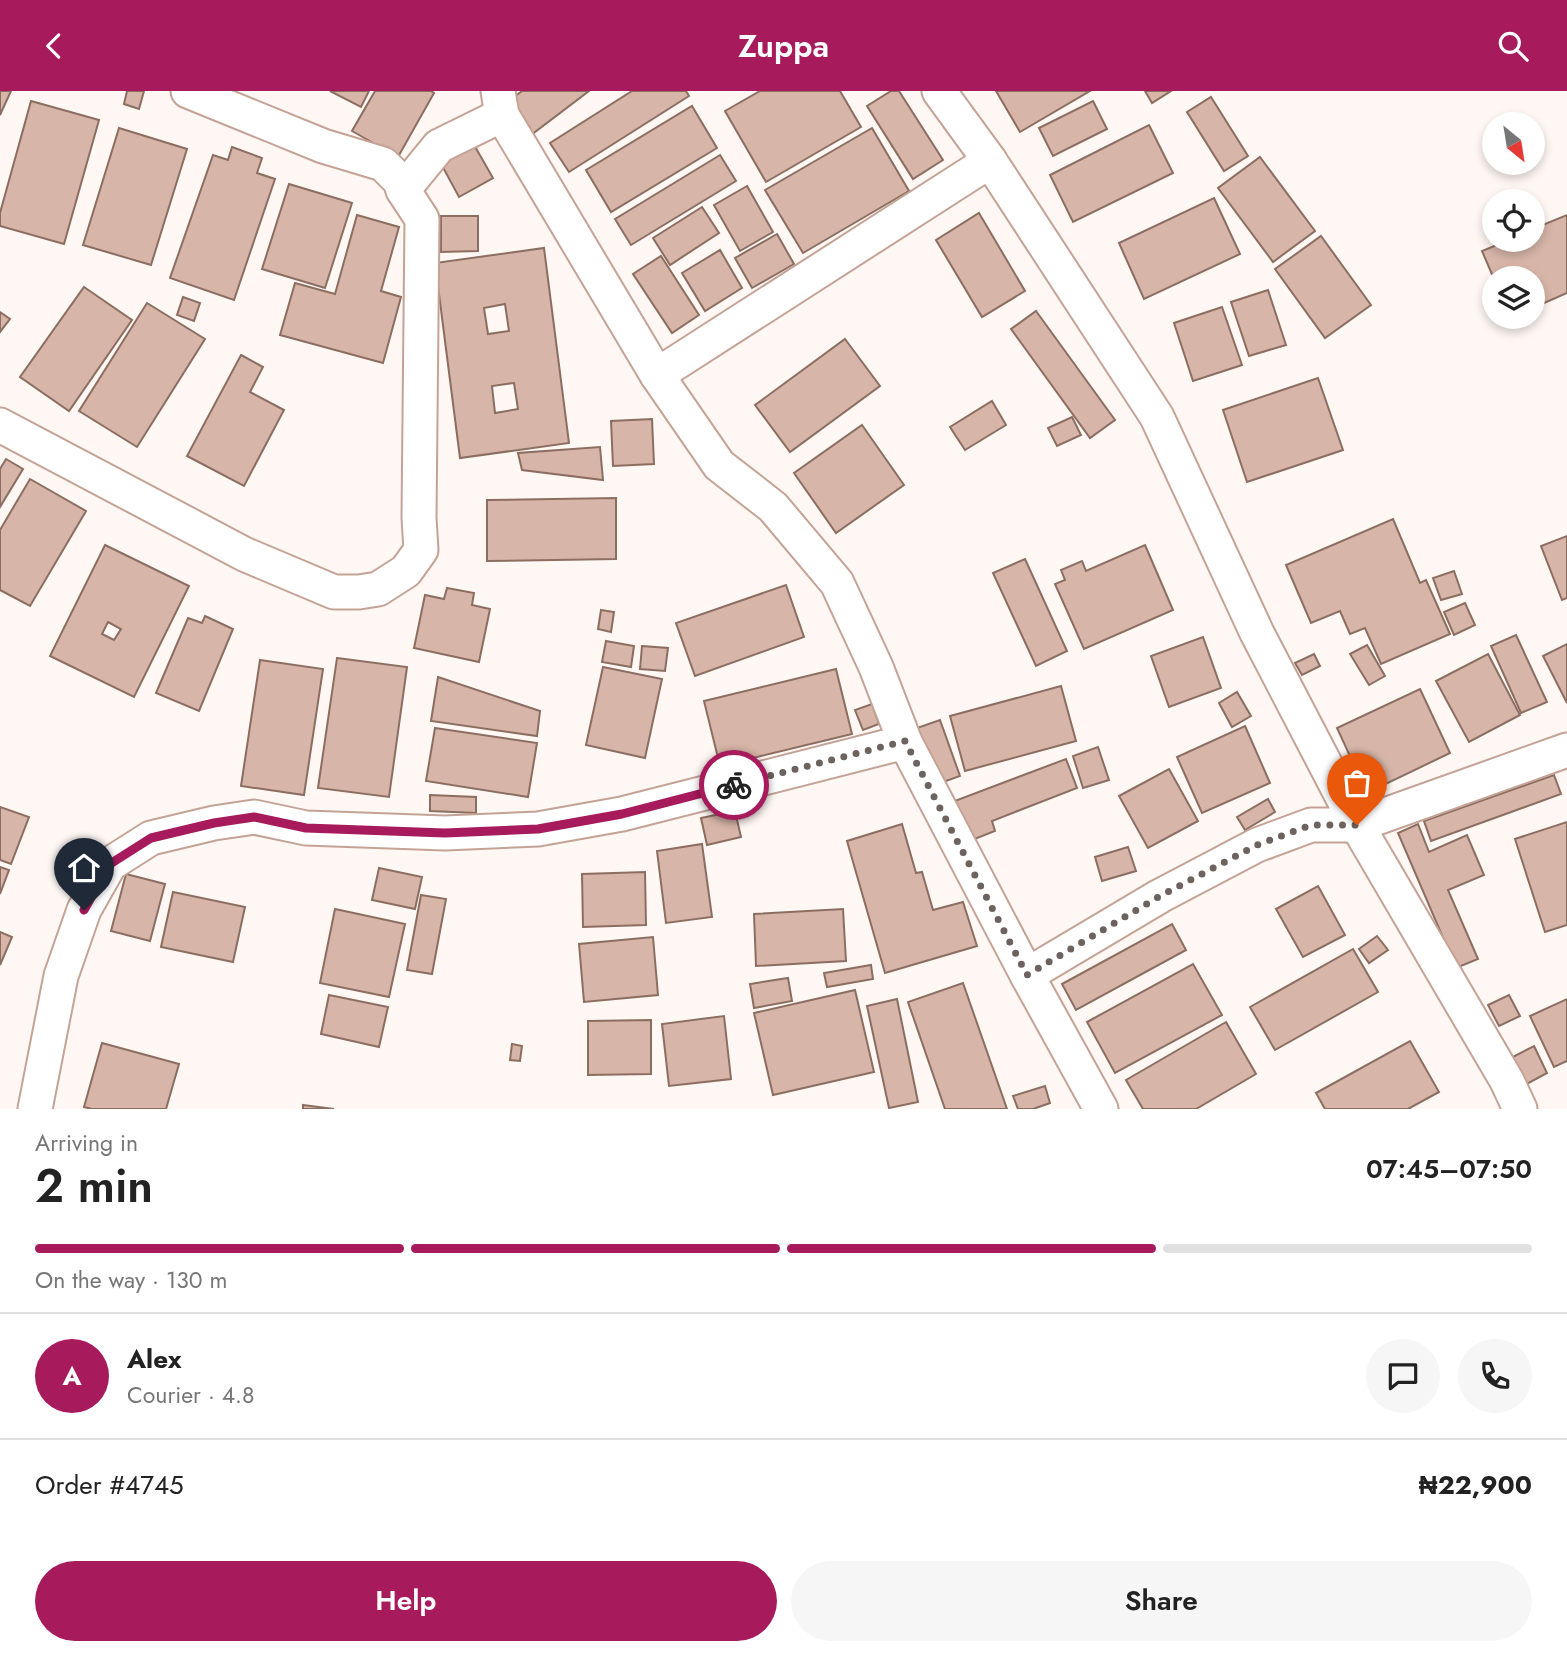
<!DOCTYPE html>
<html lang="en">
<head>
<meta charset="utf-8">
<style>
  body { margin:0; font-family:Jost,sans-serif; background:#f6f6f6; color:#222; height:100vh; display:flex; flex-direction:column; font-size:26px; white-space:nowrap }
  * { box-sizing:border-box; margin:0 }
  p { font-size:23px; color:#767676 }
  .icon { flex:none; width:38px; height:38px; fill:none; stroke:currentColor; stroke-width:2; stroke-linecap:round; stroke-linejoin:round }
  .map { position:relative; height:1018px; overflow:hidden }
  .drawer { display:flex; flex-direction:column; background:#fff; flex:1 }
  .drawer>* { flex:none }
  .needle { width:46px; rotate:150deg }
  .controls { position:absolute; left:1482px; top:21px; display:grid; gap:14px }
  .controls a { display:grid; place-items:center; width:63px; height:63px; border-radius:50%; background:#fff; box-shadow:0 4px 10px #0003; font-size:35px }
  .pin { position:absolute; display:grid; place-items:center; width:60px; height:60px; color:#fff; margin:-72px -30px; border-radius:50% 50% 50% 0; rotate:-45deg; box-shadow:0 0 7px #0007 }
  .pin .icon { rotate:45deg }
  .courier { position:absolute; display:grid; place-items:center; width:70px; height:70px; margin:-35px; border:5px solid #a71a5c; border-radius:50%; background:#fff; color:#222; box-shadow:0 2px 9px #0007 }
  .summary em { font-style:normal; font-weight:600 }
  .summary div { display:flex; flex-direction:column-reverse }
  .summary { display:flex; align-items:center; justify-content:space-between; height:119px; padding:0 35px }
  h1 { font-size:46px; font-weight:600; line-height:52px }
  .bar { display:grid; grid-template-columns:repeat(4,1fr); gap:10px 7px; align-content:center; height:84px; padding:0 35px }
  .bar i { height:9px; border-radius:5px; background:#e0e0e0 }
  .bar .on { background:#a71a5c }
  .bar p { grid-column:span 4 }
  .line { display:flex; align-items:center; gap:18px; padding:0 35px; border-top:2px solid #e0e0e0 }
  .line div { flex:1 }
  .round { display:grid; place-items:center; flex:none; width:74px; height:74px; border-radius:37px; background:#f6f6f6 }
  .primary-button { display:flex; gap:14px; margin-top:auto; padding:14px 35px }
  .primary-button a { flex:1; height:80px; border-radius:42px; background:#a71a5c; color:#fff; font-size:28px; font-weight:600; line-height:80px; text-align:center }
  .primary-button a+a { background:#f6f6f6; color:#222 }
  header { display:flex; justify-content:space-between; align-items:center; height:91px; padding:0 35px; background:#a71a5c; color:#fff; font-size:32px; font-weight:600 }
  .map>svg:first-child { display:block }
  .building { fill:#d7b5a8; stroke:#8c6e61; stroke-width:2; fill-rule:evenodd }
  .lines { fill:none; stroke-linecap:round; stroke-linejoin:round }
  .street-casing { stroke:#c4a396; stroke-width:37 }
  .street { stroke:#fff; stroke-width:33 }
  .done { stroke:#6d635e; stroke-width:7; stroke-dasharray:0 12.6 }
  .route { stroke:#a71a5c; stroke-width:9 }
</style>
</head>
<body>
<header><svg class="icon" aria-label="back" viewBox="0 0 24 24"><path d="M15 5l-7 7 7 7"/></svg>Zuppa<svg class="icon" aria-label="search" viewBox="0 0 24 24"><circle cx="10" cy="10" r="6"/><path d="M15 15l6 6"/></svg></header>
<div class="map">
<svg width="1567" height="1018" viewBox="0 0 1567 1018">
  <rect width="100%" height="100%" fill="#fef7f4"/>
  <g class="building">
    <path d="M 0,0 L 11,0 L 0,24 Z"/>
    <path d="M 127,0 L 144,0 L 139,18 L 124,13 Z"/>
    <path d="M 330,0 L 369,0 L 361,16 Z"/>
    <path d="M 375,0 L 431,0 L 434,2 L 398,66 L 352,40 Z"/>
    <path d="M 522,0 L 589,0 L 531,44 L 506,12 Z"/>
    <path d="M 632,0 L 686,0 L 689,5 L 569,81 L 550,52 Z"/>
    <path d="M 760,0 L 840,0 L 861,36 L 766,91 L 725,20 Z"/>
    <path d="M 891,0 L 899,0 L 943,69 L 913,88 L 867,15 Z"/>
    <path d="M 996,0 L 1090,0 L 1020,41 Z"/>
    <path d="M 1145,0 L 1171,0 L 1152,12 Z"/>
    <path d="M 1211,6 L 1248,65 L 1224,80 L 1187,21 Z"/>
    <path d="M 31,10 L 99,29 L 64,153 L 0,135 L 0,122 Z"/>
    <path d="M 1093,10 L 1107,38 L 1053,65 L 1039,37 Z"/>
    <path d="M 692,15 L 717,57 L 611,121 L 586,79 Z"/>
    <path d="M 1149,34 L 1173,82 L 1073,131 L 1050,84 Z"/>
    <path d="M 119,37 L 187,58 L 151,174 L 83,154 Z"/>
    <path d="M 872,37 L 909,100 L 803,162 L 765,99 Z"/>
    <path d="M 473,52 L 493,87 L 459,106 L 440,71 Z"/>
    <path d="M 232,56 L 262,67 L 257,82 L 275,88 L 234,209 L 170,187 L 213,64 L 228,69 Z"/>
    <path d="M 720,64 L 736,90 L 631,154 L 615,128 Z"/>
    <path d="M 1260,66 L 1315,140 L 1273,171 L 1218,97 Z"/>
    <path d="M 289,93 L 352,112 L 325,197 L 262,178 Z"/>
    <path d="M 747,95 L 773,141 L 740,160 L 714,114 Z"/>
    <path d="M 1214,107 L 1240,163 L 1144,208 L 1119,152 Z"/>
    <path d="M 702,116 L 719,142 L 670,174 L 653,147 Z"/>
    <path d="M 979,122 L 1025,200 L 982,226 L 936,149 Z"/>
    <path d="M 357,124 L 399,136 L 381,200 L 401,206 L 383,272 L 280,244 L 295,192 L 335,203 Z"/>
    <path d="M 1567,124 L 1567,202 L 1533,217 L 1533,187 L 1494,188 L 1482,160 L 1509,149 L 1533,149 L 1533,138 Z"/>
    <path d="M 441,125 L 478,125 L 478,160 L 441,161 Z"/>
    <path d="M 777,143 L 794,173 L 752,197 L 735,167 Z"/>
    <path d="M 1321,145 L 1371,214 L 1325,247 L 1275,178 Z"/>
    <path d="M 544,157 L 569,352 L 460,367 L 435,172 ZM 505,213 L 509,240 L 488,243 L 484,217 ZM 514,292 L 518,318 L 495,322 L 492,295 Z"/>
    <path d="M 720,159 L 742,197 L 705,220 L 682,182 Z"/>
    <path d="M 661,165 L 699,224 L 672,242 L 633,183 Z"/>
    <path d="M 84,196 L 132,229 L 69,320 L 20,286 Z"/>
    <path d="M 1268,199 L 1286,254 L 1249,265 L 1231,211 Z"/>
    <path d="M 183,206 L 200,212 L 194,230 L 177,224 Z"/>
    <path d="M 147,212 L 205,248 L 137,356 L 79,320 Z"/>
    <path d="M 1222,216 L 1242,274 L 1193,290 L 1174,232 Z"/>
    <path d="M 1036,220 L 1115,329 L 1090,347 L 1011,238 Z"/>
    <path d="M 0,221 L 10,228 L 0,241 Z"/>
    <path d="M 845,248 L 880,295 L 790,361 L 755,314 Z"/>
    <path d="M 241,264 L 263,276 L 250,301 L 284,319 L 244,395 L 187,365 Z"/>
    <path d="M 1318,287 L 1343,359 L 1247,391 L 1223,319 Z"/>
    <path d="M 992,310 L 1006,334 L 965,359 L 950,336 Z"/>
    <path d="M 1072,326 L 1081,344 L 1057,355 L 1048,337 Z"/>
    <path d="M 652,328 L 654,373 L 613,375 L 611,330 Z"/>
    <path d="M 862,334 L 904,394 L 836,442 L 794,382 Z"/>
    <path d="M 600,356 L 603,389 L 522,379 L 518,362 Z"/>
    <path d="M 6,368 L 23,378 L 0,416 L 0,378 Z"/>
    <path d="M 30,388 L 86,420 L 30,515 L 0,499 L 0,439 Z"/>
    <path d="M 616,407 L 616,468 L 487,470 L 487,409 Z"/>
    <path d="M 1393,428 L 1420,492 L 1426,489 L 1450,543 L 1381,573 L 1365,537 L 1350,543 L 1340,520 L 1311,532 L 1286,474 Z"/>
    <path d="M 1567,445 L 1567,507 L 1562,509 L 1541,455 Z"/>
    <path d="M 105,454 L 189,495 L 134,606 L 50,565 ZM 108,531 L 121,538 L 114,549 L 102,543 Z"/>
    <path d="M 1145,454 L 1173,519 L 1084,558 L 1055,493 L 1065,489 L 1061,479 L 1082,470 L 1086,480 Z"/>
    <path d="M 1025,468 L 1067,560 L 1036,575 L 993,482 Z"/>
    <path d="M 1454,480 L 1462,503 L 1441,509 L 1433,487 Z"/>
    <path d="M 786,494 L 804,546 L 695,585 L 676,532 Z"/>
    <path d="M 447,497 L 474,502 L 472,514 L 490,518 L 479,571 L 414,557 L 425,504 L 444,508 Z"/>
    <path d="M 1465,512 L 1475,534 L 1454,544 L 1444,521 Z"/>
    <path d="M 601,519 L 614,521 L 611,541 L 598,538 Z"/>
    <path d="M 205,525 L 233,538 L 199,620 L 156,602 L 188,527 L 202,532 Z"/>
    <path d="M 1516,544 L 1547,611 L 1521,622 L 1491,555 Z"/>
    <path d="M 1203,546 L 1221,597 L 1169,616 L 1151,565 Z"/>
    <path d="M 606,550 L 634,555 L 631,576 L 602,571 Z"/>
    <path d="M 1567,553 L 1567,612 L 1543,565 Z"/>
    <path d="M 1367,554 L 1385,585 L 1369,594 L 1350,563 Z"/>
    <path d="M 642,555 L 668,557 L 665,580 L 640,578 Z"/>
    <path d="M 1314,563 L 1320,575 L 1302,584 L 1295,572 Z"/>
    <path d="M 1488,563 L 1520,624 L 1469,651 L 1436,590 Z"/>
    <path d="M 337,567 L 407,576 L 389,706 L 318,697 Z"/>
    <path d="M 260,569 L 323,578 L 304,704 L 241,695 Z"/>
    <path d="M 603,576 L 662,588 L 645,667 L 586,654 Z"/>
    <path d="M 836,578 L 852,643 L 720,675 L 704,610 Z"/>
    <path d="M 438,586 L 540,620 L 537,645 L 431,630 Z"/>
    <path d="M 1061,595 L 1076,650 L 965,680 L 950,625 Z"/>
    <path d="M 1420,598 L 1450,662 L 1367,702 L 1337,637 Z"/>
    <path d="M 1237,601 L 1251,625 L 1232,636 L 1219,612 Z"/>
    <path d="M 872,613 L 879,633 L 863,639 L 855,619 Z"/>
    <path d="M 940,629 L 960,685 L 935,694 L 914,638 Z"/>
    <path d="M 1245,635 L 1270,692 L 1202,722 L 1177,666 Z"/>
    <path d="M 435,637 L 537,652 L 528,706 L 426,690 Z"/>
    <path d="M 1098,656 L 1109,689 L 1083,697 L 1073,665 Z"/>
    <path d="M 1066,668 L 1077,697 L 992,730 L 995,740 L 967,751 L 952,711 Z"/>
    <path d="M 1169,678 L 1198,730 L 1148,757 L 1119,705 Z"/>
    <path d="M 1554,684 L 1561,703 L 1431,750 L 1424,730 Z"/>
    <path d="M 430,704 L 476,706 L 476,722 L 430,720 Z"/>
    <path d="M 1268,708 L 1275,721 L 1245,739 L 1237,726 Z"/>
    <path d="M 0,716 L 29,726 L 11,773 L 0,769 Z"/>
    <path d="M 735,720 L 741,746 L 707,754 L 701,727 Z"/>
    <path d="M 1567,731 L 1567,834 L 1545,841 L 1515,748 Z"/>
    <path d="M 902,733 L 916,782 L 922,781 L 933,819 L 963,811 L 977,855 L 885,882 L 847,750 Z"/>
    <path d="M 1418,733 L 1429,761 L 1467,744 L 1484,784 L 1448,799 L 1478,868 L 1456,877 L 1398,742 Z"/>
    <path d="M 702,753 L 712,826 L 666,832 L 657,760 Z"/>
    <path d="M 1128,756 L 1136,780 L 1102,790 L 1095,766 Z"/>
    <path d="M 0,776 L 9,779 L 0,803 Z"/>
    <path d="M 379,777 L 422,786 L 415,818 L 372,809 Z"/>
    <path d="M 645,781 L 646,834 L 583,836 L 582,783 Z"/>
    <path d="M 126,783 L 165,793 L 150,850 L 111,840 Z"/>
    <path d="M 1318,795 L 1345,844 L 1303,866 L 1276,818 Z"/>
    <path d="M 173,801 L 245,816 L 233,871 L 161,856 Z"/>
    <path d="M 421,804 L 446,808 L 432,883 L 407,879 Z"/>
    <path d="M 335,818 L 405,833 L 389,906 L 320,892 Z"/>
    <path d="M 843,818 L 846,870 L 756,875 L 754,823 Z"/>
    <path d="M 1172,833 L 1186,859 L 1076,919 L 1062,893 Z"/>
    <path d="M 0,841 L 12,846 L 0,874 Z"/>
    <path d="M 1377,845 L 1388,859 L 1369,872 L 1359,858 Z"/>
    <path d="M 653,846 L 658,904 L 584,911 L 579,853 Z"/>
    <path d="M 1353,858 L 1378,901 L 1275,959 L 1250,916 Z"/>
    <path d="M 1193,873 L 1222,924 L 1115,982 L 1087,931 Z"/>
    <path d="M 871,874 L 873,888 L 827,896 L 824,882 Z"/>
    <path d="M 788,887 L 792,910 L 754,917 L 750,893 Z"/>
    <path d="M 963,892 L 1007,1018 L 945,1018 L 908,911 Z"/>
    <path d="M 855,899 L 874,981 L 773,1004 L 754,922 Z"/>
    <path d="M 329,904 L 388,916 L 379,956 L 321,943 Z"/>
    <path d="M 1509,904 L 1520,925 L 1499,935 L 1488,914 Z"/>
    <path d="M 897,908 L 918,1011 L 889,1017 L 867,915 Z"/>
    <path d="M 1567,908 L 1567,970 L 1554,976 L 1530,925 Z"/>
    <path d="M 724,925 L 731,988 L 669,995 L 662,933 Z"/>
    <path d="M 651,929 L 651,983 L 588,984 L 588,930 Z"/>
    <path d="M 1226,931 L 1256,983 L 1196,1018 L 1143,1018 L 1126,989 Z"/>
    <path d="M 1410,950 L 1439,1001 L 1408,1018 L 1325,1018 L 1316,1002 Z"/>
    <path d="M 102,952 L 179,973 L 166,1018 L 92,1018 L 84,1016 Z"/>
    <path d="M 512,953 L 522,955 L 520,970 L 510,969 Z"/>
    <path d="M 1534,955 L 1547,982 L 1525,994 L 1511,967 Z"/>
    <path d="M 1045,995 L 1050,1012 L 1033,1018 L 1018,1018 L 1013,1005 Z"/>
    <path d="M 303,1014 L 334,1018 L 303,1018 Z"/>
  </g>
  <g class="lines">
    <g class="street-casing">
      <g id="street">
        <path d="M 498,0 L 502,24 L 657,284 L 719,374 L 773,416 L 837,492 L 876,576 L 905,651 L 1027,884 L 1101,1018"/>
        <path d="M 939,0 L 990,70 L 1157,326 L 1257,542 L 1357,734 L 1507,990 L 1520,1018"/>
        <path d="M 403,99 L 439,55 L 502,24"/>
        <path d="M 657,284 L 990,70"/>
        <path d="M 0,334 L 244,463 L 334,501 L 359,501 L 378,498 L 406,480 L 421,459 L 419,427 L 422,128 L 403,99 L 400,90 L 383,73 L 323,55 L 188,0"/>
        <path d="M 1027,884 L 1160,805 L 1257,754 L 1311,734 L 1357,734 L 1567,659"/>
        <path d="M 35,1018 L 61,885 L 84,819 L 110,773 L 151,747 L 214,732 L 254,726 L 306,737 L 445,742 L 538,738 L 622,723 L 905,651"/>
      </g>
    </g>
    <use href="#street" class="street"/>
  </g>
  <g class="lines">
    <path class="done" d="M 734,694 L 905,650 L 1027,884 L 1160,805 L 1257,754 L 1311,734 L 1357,734"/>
    <path class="route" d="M 84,819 L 110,773 L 151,747 L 214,732 L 254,726 L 306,737 L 445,742 L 538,738 L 622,723 L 734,694"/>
  </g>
</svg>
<div class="controls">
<a><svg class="needle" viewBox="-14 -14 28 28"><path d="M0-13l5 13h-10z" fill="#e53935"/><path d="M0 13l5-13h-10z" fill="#767676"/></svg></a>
<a><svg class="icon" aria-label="locate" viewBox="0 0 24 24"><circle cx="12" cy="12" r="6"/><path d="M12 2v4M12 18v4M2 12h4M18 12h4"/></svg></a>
<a><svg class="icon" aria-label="layers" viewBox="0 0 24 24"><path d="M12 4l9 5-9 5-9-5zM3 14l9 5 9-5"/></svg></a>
</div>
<div class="pin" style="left:1357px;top:734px;background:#ea580c"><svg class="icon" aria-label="bag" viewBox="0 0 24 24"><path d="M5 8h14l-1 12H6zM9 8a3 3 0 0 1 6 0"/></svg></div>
<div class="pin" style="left:84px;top:819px;background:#1f2937"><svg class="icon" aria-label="home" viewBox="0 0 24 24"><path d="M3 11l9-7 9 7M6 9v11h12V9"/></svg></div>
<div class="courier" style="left:734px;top:694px"><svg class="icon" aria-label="bike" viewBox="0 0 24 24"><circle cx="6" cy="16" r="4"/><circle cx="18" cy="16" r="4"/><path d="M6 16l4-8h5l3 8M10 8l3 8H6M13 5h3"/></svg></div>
</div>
<section class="drawer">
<div class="summary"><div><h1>2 min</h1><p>Arriving in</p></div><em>07:45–07:50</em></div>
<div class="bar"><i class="on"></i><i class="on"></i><i class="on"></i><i></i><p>On the way · 130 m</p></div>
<div class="line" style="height:126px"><b class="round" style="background:#a71a5c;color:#fff">A</b><div><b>Alex</b><p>Courier · 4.8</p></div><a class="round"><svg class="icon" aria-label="chat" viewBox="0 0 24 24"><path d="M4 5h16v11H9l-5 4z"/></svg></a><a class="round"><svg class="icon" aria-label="phone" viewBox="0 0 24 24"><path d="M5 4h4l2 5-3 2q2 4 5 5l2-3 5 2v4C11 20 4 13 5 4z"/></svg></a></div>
<div class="line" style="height:91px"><div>Order #4745</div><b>₦22,900</b></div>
<div class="primary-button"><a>Help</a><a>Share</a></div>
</section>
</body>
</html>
